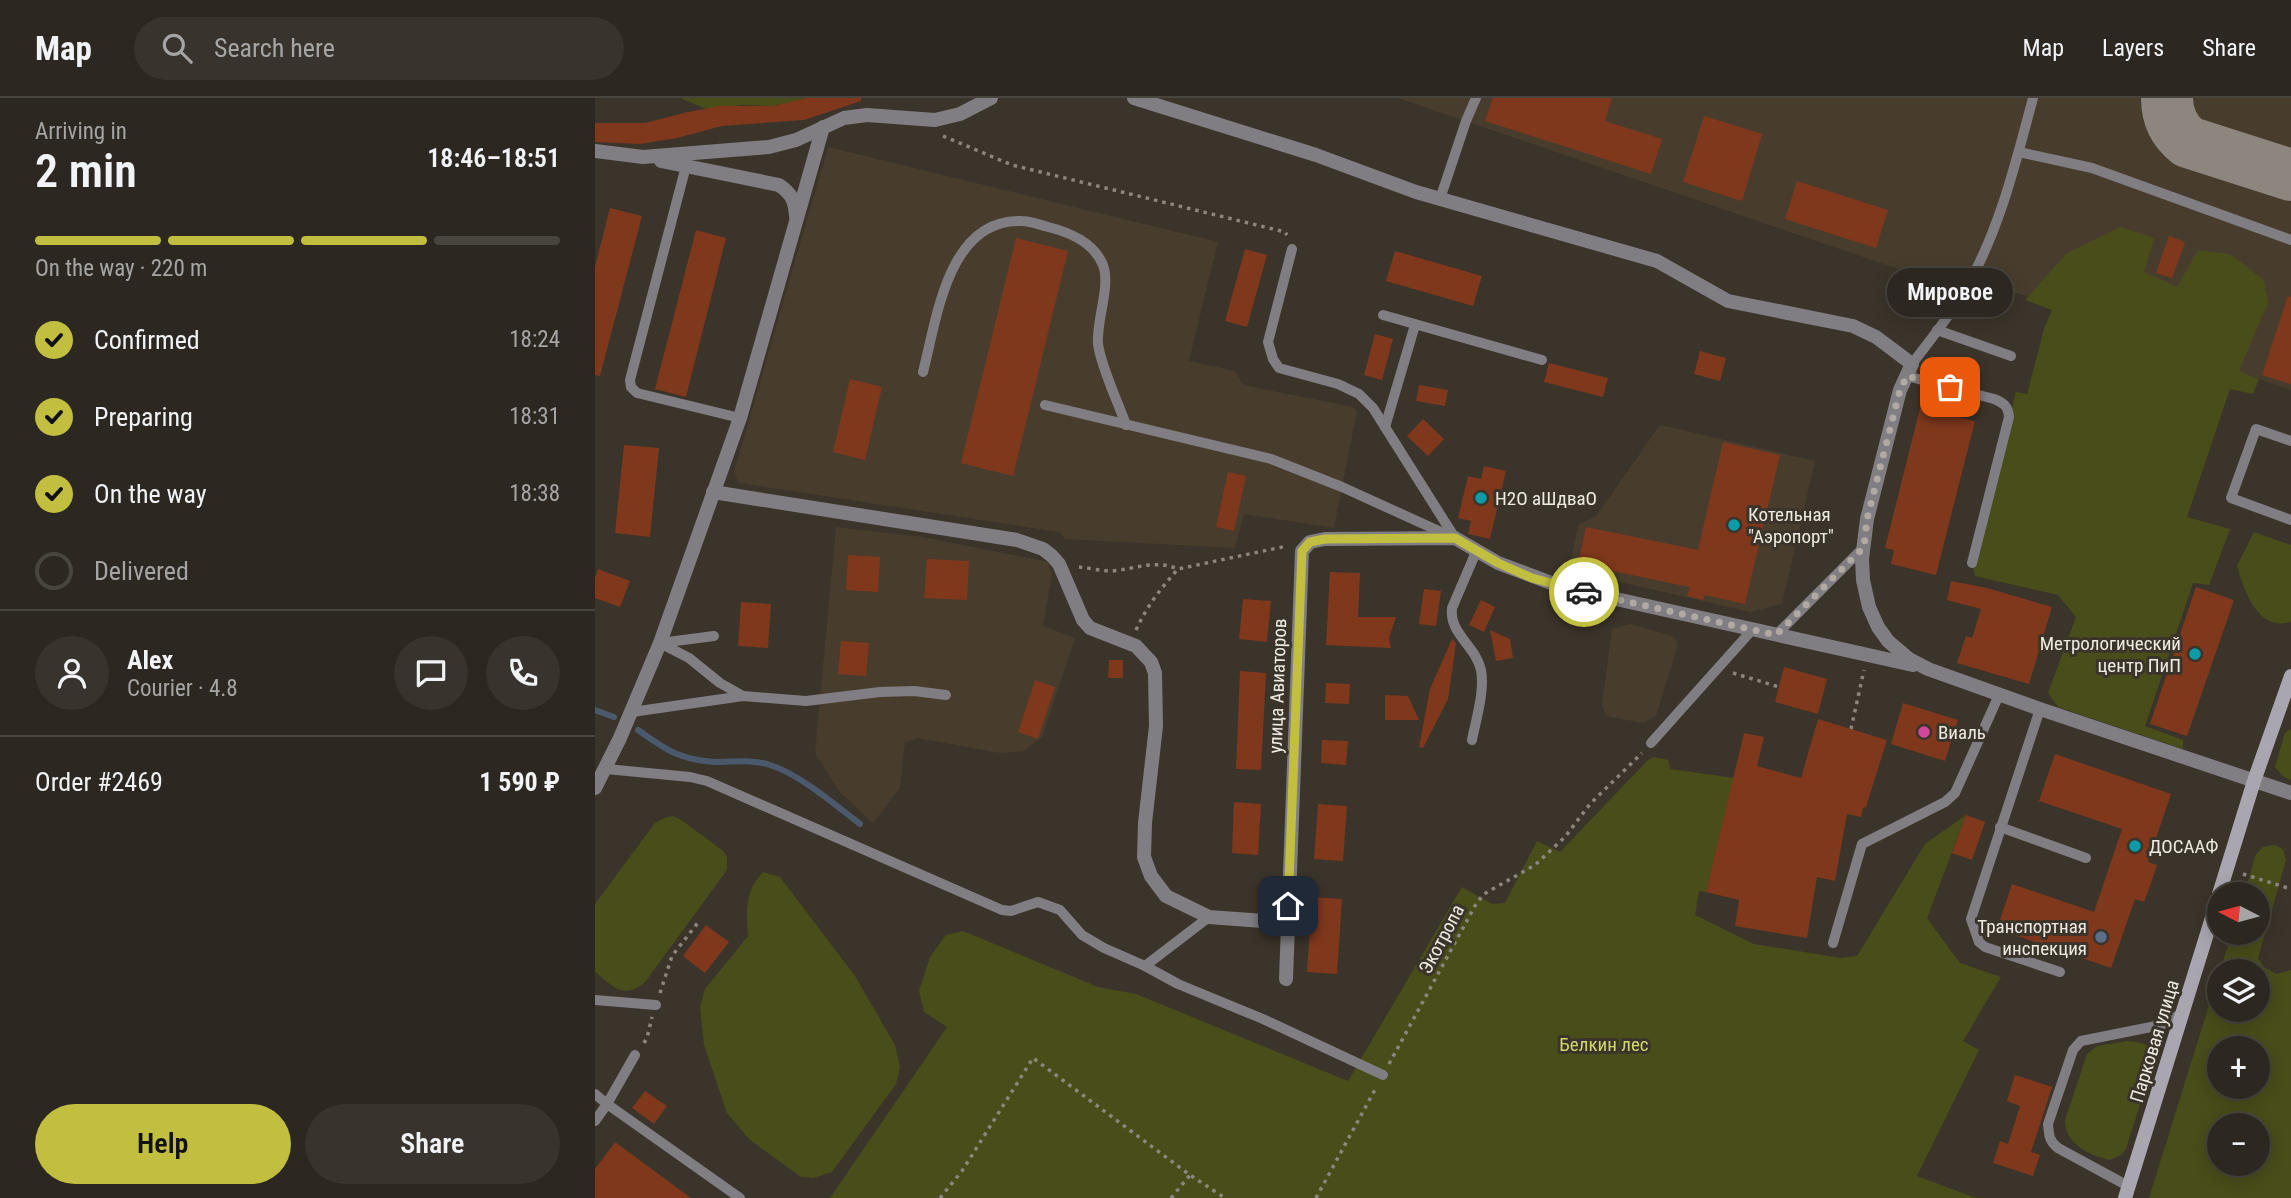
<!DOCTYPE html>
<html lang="en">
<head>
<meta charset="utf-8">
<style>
  body { margin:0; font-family:"Roboto Condensed",sans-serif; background:#38332d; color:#f1f3f6; height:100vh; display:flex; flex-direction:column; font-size:26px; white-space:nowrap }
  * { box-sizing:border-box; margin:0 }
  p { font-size:23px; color:#a6a5a5 }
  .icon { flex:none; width:38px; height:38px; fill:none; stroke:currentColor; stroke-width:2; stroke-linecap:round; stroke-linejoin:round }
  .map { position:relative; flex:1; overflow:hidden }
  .sheet { display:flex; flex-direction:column; background:#2c2720; width:595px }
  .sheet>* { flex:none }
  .needle { width:46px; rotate:276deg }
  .buttons { position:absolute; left:1612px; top:784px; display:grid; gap:14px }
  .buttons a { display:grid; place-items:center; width:63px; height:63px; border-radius:50%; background:#2c2720; box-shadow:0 4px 18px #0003,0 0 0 2px #48443e; font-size:35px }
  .pin { position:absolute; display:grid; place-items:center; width:60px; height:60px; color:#fff; margin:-30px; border-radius:14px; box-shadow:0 4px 10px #0006 }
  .courier { position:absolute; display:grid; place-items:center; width:70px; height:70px; margin:-35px; border:5px solid #c1be40; border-radius:50%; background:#fff; color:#222; box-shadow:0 2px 9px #0007 }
  .bubble { position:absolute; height:49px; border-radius:24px; background:#2c2720; box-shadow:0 4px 18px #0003,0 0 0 2px #48443e; font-size:23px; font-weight:600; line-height:49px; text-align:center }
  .summary em { font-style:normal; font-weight:600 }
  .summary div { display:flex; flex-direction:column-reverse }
  .summary { display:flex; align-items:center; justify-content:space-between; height:119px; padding:0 35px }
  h1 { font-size:46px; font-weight:600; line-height:52px }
  .bar { display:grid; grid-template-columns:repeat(4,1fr); gap:10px 7px; align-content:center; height:84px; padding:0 35px }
  .bar i { height:9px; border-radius:5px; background:#48443e }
  .bar .selected { background:#c1be40 }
  .bar p { grid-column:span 4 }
  .line { display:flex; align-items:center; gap:18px; padding:0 35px; border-top:2px solid #48443e }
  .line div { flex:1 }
  .round { display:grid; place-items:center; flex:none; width:74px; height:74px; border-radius:37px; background:#38332d }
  ol { padding:0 35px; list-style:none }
  li { display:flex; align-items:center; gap:21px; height:77px }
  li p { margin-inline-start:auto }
  li .icon { padding:7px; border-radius:50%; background:#c1be40; color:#111; stroke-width:4 }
  li:last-child { color:#a6a5a5 }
  li i { width:38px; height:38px; border:4px solid #48443e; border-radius:50% }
  .button { display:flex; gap:14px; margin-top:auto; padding:14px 35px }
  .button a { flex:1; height:80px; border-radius:42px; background:#c1be40; color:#111; font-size:28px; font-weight:600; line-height:80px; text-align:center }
  .button a+a { background:#38332d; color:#f1f3f6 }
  header { display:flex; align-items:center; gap:42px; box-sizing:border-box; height:98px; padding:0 35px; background:#2c2720; border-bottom:2px solid #48443e }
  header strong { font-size:33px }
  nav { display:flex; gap:38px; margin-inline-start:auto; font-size:24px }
  .search { width:490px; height:63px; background:#38332d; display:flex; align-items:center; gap:18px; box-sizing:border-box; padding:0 24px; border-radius:38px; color:#a6a5a5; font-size:26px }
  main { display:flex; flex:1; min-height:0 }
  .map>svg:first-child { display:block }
  .built { fill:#483d2d }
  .green { fill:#494d1a; fill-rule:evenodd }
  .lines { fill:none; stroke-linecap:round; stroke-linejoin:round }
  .stream { stroke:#4a5a6c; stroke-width:6 }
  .taxiway { stroke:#8c867e; stroke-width:52 }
  .building { fill:#7f381c }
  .path { stroke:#8d867e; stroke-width:3.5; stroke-dasharray:3.5 5; stroke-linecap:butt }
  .lane { stroke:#807e83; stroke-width:10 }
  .street { stroke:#807e83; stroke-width:14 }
  .secondary { stroke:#aaa6af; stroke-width:14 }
  .done { stroke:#b0aaa3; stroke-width:7; stroke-dasharray:0 12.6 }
  .route { stroke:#c1be40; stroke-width:9 }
  .culture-dot { fill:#0f9aa8; stroke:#3b342a; stroke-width:2.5 }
  .hotel-dot { fill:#d1479c; stroke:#3b342a; stroke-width:2.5 }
  .service-dot { fill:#5c6f8a; stroke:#3b342a; stroke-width:2.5 }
  .labels { text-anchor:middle; stroke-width:6; stroke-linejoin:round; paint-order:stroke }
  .poi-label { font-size:19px; fill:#efeae4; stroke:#3b342a; text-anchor:start }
  .street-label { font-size:19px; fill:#efeae4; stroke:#3b342a }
  .park-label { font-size:19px; fill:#cfd96a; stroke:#3b342a }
</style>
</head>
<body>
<header>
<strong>Map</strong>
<div class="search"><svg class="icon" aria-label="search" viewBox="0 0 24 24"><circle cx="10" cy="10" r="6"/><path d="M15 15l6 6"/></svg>Search here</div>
<nav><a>Map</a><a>Layers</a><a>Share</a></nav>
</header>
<main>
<section class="sheet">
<div class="summary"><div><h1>2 min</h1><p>Arriving in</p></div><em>18:46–18:51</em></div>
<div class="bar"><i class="selected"></i><i class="selected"></i><i class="selected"></i><i></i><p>On the way · 220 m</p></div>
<ol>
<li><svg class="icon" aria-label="check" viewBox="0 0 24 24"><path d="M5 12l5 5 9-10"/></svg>Confirmed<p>18:24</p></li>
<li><svg class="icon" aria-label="check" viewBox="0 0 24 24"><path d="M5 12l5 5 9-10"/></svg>Preparing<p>18:31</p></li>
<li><svg class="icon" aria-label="check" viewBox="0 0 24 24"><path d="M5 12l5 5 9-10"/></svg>On the way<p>18:38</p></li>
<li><i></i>Delivered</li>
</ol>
<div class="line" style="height:126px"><a class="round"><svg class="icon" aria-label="person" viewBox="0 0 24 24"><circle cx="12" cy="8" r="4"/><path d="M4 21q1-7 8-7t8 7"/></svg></a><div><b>Alex</b><p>Courier · 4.8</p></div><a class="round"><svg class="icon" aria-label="chat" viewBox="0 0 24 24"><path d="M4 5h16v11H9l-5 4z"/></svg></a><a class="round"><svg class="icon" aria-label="phone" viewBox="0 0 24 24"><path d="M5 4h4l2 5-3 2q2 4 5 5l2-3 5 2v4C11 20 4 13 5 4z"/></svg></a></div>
<div class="line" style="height:91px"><div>Order #2469</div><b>1 590 ₽</b></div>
<div class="button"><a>Help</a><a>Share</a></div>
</section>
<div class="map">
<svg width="1696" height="1100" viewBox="0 0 1696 1100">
  <rect width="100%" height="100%" fill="#3b342a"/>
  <g class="built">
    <path d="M 803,0 L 1696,0 L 1696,292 L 1349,169 L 1312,174 Z"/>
    <path d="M 233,49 L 623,144 L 594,263 L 640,273 L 648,287 L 758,309 L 762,313 L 739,430 L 649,416 L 640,450 L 470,441 L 464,434 L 144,385 L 139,374 Z"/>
    <path d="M 1065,327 L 1220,363 L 1187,506 L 1155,514 L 974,472 L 983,427 L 1001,418 Z"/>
    <path d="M 241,429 L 328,439 L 453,464 L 457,476 L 448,528 L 480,540 L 447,639 L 428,653 L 405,655 L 322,640 L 310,645 L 305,690 L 278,725 L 245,694 L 220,655 Z"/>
    <path d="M 1036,526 L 1080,539 L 1083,547 L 1061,618 L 1048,625 L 1011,618 L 1007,606 L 1017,531 Z"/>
  </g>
  <g class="green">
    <path d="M 85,0 L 212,0 L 178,8 L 148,7 L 111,11 Z"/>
    <path d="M 1526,129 L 1559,140 L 1549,174 L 1582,189 L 1603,152 L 1635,156 L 1669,182 L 1673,205 L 1644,273 L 1664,281 L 1658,296 L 1635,291 L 1592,419 L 1635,431 L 1614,487 L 1598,485 L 1550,628 L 1588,642 L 1588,651 L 1463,609 L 1453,595 L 1481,519 L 1463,497 L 1380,478 L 1377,465 L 1421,294 L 1432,296 L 1449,231 L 1457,212 L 1430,202 L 1471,156 Z"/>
    <path d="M 1659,434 L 1696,447 L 1696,524 C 1662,534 1649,492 1642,468 Z"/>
    <path d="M 1696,631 L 1696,682 L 1689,679 L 1680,669 L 1690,635 Z"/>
    <path d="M 1059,659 L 1073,662 L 1075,671 L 1139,680 L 1111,794 L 1104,793 L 1100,817 L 1159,846 L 1246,860 L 1262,858 L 1330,746 L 1371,717 L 1332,820 L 1365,865 L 1406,879 L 1368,943 L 1384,952 L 1322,1078 L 1381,1100 L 235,1100 L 352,929 L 329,914 L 324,893 L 335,859 L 351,837 L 368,833 L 503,889 L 541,896 L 753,983 L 867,789 L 897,806 L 910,805 L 942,743 L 965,754 L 1053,662 Z"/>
    <path d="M 78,718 L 85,721 L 128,753 L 132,759 L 132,772 L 50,884 C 28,902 19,889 0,874 L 0,806 L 60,725 L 72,719 Z"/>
    <path d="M 1679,747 L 1688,751 L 1691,762 L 1663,860 L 1669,869 L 1682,876 L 1696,872 L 1696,1100 L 1554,1100 L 1624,875 L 1624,912 L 1662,912 L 1662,873 L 1625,873 L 1637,835 L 1662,835 L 1662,796 L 1649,796 L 1661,756 L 1668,749 ZM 1624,950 L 1662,950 L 1662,989 L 1624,989 ZM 1624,1027 L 1662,1027 L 1662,1066 L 1624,1066 Z"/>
    <path d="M 168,774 L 185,779 L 260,878 L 300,947 L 305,969 L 301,986 L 237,1074 L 218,1080 L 206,1079 L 155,1042 L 132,1015 L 109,947 L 105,908 L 110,891 L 153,838 C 151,814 150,792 168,774 Z"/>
    <path d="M 1532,943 C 1546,944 1559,946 1559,962 L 1531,1051 L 1526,1057 L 1515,1062 C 1495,1058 1469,1045 1470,1022 L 1492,956 L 1502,948 Z"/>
  </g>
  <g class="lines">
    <g class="stream">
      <path d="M 0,612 L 19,619"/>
      <path d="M 43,632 C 71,652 85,662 121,664 C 140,664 157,661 175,667 C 206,677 239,706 265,726"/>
    </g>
    <path class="taxiway" d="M 1572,0 C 1572,18 1579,33 1593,44 L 1696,77"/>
  </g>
  <g class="building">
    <path d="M 212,0 L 266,0 L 266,3 L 209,22 L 127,28 L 82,40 L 45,46 L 0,44 L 0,25 L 50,25 L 93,14 L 126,8 L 178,8 Z"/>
    <path d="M 898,0 L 1017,0 L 1010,23 L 1067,41 L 1056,76 L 890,23 Z"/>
    <path d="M 1109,18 L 1167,36 L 1147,103 L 1088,84 Z"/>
    <path d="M 1202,83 L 1293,112 L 1281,150 L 1190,121 Z"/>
    <path d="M 15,110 L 47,118 L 5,278 L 0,277 L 0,169 Z"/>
    <path d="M 101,132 L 131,140 L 91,299 L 60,291 Z"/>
    <path d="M 1574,138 L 1590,144 L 1577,180 L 1561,175 Z"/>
    <path d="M 421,140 L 473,153 L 418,378 L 366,365 Z"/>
    <path d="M 650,151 L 672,157 L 652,229 L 630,223 Z"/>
    <path d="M 800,153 L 887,178 L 878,208 L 791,183 Z"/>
    <path d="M 1693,198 L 1696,199 L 1696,286 L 1667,277 Z"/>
    <path d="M 780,236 L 798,241 L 787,282 L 769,277 Z"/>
    <path d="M 1105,253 L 1131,260 L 1125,283 L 1099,276 Z"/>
    <path d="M 954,265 L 1013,280 L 1008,299 L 949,284 Z"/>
    <path d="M 255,281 L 287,289 L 270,362 L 238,354 Z"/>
    <path d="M 824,287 L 853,292 L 850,308 L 821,303 Z"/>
    <path d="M 1325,310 L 1380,323 L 1341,477 L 1296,466 L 1299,452 L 1290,450 Z"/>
    <path d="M 828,321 L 849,341 L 833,358 L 812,338 Z"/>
    <path d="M 1128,344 L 1185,357 L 1150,506 L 1110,497 L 1108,502 L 1092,498 L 1095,489 L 983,466 L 991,429 L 1103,452 Z"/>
    <path d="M 29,347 L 64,350 L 55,439 L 20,435 Z"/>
    <path d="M 889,368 L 911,373 L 895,441 L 873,436 L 876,423 L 863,420 L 873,378 L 886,381 Z"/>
    <path d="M 633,374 L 651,378 L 639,433 L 621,429 Z"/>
    <path d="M 253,457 L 285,459 L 283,494 L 251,492 Z"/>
    <path d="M 332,461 L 374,463 L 372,502 L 329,500 Z"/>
    <path d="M 3,471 L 35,483 L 25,509 L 0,500 L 0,480 Z"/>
    <path d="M 735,474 L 765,475 L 763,519 L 801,519 L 794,540 L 796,550 L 731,547 Z"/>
    <path d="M 1356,483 L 1392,490 L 1457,509 L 1434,586 L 1362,565 L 1371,538 L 1377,540 L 1386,511 L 1352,502 Z"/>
    <path d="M 1601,489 L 1639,502 L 1592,638 L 1555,626 Z"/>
    <path d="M 829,491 L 846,493 L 841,528 L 824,526 Z"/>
    <path d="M 648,501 L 676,503 L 672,544 L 644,541 Z"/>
    <path d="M 886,502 L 900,509 L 889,534 L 874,527 Z"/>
    <path d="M 146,504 L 176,506 L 173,550 L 143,548 Z"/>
    <path d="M 895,532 L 915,541 L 918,560 L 901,563 Z"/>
    <path d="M 857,541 L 861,545 L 853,601 L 828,650 L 824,649 L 835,591 Z"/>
    <path d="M 246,543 L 274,545 L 271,578 L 243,576 Z"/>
    <path d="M 514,562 L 528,562 L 528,580 L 513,580 Z"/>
    <path d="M 1189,569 L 1232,581 L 1223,616 L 1180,604 Z"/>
    <path d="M 645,573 L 671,575 L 666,672 L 641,671 Z"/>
    <path d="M 440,582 L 460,589 L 443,641 L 423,634 Z"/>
    <path d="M 731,585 L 755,586 L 754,606 L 730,605 Z"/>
    <path d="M 790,597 L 813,598 L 824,622 L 790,622 Z"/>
    <path d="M 1308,605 L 1363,622 L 1350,663 L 1296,646 Z"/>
    <path d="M 1223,621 L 1292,642 L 1271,709 L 1268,710 L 1266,719 L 1252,716 L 1240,783 L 1222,779 L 1212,840 L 1140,828 L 1144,802 L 1111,794 L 1149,635 L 1169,639 L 1162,668 L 1206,680 Z"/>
    <path d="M 727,642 L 753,643 L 751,667 L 726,665 Z"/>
    <path d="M 1460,656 L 1576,696 L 1553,764 L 1562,767 L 1556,785 L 1549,804 L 1540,801 L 1516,870 L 1402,831 L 1417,786 L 1499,814 L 1527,731 L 1444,703 Z"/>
    <path d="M 639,704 L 666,706 L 663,757 L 637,755 Z"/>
    <path d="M 723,706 L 752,708 L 748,763 L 719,761 Z"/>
    <path d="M 1371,717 L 1390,724 L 1377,762 L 1357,755 Z"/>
    <path d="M 717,799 L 747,801 L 742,876 L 712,874 Z"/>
    <path d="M 111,827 L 134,844 L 110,875 L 88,858 Z"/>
    <path d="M 1420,977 L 1457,989 L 1436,1054 L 1445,1057 L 1438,1078 L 1398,1065 L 1405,1043 L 1413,1046 L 1425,1008 L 1412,1003 Z"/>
    <path d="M 50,993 L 72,1008 L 59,1026 L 37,1010 Z"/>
    <path d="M 20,1044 L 96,1100 L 0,1100 L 0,1071 Z"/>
  </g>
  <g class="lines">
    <g class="path">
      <path d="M 348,38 L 417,67 L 690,134 L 692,137"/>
      <path d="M 484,469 C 494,470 507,473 517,473 C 541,471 559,461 583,471 L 692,448"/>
      <path d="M 541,532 C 552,508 566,490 583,471"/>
      <path d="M 1138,575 L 1184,589"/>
      <path d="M 1256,631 L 1269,572"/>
      <path d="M 1648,776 L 1696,791"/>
      <path d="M 65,895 L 77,858 L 105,822"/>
      <path d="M 49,945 L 52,940 L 57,919"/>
      <path d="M 794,966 L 881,806 L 889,796 L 940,767 L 970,739 L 995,706 L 1047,655"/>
      <path d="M 345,1100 L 367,1073 L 438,960 L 595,1077 L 630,1100"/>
      <path d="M 576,1100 L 595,1077"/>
      <path d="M 721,1100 L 782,988"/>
    </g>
    <g class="lane">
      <path d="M 1424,54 L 1497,70 L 1696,142"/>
      <path d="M 91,68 L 35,282 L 36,289 L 42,295 L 145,320"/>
      <path d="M 845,101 L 871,23 L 881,0"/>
      <path d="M 697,151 L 673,244 L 678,261 L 684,270 L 743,286 L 764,296 L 778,310 L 860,440"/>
      <path d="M 788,217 L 947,262"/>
      <path d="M 1342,232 L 1416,258"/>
      <path d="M 1317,266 C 1335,242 1355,218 1370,192 C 1404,134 1421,64 1438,0"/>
      <path d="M 328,274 C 342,220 353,120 427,123 C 435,123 445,127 453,129 C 474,134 499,145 508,167 C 516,188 501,223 503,246 C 506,269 523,304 531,327"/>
      <path d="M 1312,278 L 1399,301 C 1409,305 1413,308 1414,319 L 1377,465"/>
      <path d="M 450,307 L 676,361 L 747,389 L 857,439"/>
      <path d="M 790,329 L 820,227"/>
      <path d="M 1696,343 L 1661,331 L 1636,400 L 1696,422"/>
      <path d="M 1181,537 L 1269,449"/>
      <path d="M 65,545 L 94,560 L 125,585 L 148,598"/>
      <path d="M 65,545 L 119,538"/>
      <path d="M 1445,611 L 1376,821 L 1384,844 L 1390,849 L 1465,874"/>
      <path d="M 37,614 L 148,598 L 211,603 L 285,594 L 319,593 L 351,597"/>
      <path d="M 877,642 C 881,621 890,593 886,572 C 881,548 854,536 857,510 L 881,454"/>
      <path d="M 1056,645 L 1157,532"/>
      <path d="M 11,671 L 95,679 L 112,683 L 407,812 L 416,813 L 443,804 L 465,812 L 487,837 L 509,850 L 550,868 L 583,886 L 668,921 L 788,977"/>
      <path d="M 1405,729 L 1491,760"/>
      <path d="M 1238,845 L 1267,746 L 1350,704 L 1360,695 L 1404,597"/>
      <path d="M 550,868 L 614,819"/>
      <path d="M 0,902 L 61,907"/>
      <path d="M 40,957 L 12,1006 L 145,1100"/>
      <path d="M 0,996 L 12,1006 L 0,1023"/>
      <path d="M 1533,1088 L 1463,1050 C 1454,1043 1454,1037 1453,1026 L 1478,952 L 1486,943 L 1566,927 L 1588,915"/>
    </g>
    <g class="street">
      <path d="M 539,0 L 721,57 L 821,94 L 1062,163 L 1133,203 L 1258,228 L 1281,239 L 1317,266 L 1305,292 L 1272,421 L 1267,461 L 1268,482 L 1274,509 L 1283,529 L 1293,543 L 1314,561 L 1333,571 L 1445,611 L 1696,695"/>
      <path d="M 0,53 L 48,59 L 174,49 L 201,42 L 249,20 L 272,17 L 340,22 L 365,16 L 396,0"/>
      <path d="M 66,63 L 184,87 C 197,96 200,103 201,118"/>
      <path d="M 118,394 L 422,442 L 448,451 L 457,458 L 464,466 L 488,522 L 495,530 L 541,548 L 556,564 L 560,575 L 561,628 L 550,725 L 549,759 L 556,778 L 571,798 L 614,819 L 682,824 L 688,820 L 692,809"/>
      <path d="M 0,690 L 25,640 L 65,545 L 145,320 L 228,29"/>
      <path d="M 691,881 L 707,453 L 715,444 L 730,441 L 860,440 L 903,465 L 967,489 L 1318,567"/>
    </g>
    <g class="secondary">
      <path d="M 1624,796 L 1659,683 L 1696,578"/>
      <path d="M 1530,1100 L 1624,797"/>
    </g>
  </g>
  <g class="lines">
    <path class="done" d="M 989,494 L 1181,537 L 1269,449 L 1272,421 L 1305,292 L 1312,278 L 1355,289"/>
    <path class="route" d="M 693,808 L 707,453 L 715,444 L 730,441 L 860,440 L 903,465 L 937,480 L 989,494"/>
  </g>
  <g class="culture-dot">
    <circle cx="886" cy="400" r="7"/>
    <circle cx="1139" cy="427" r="7"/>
    <circle cx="1600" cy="556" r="7"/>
    <circle cx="1540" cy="748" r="7"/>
  </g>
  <circle class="hotel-dot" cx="1329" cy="634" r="7"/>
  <circle class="service-dot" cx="1506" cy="839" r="7"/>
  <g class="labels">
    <g class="poi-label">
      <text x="900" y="407">H2O аШдваО</text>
      <text x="1153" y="423">Котельная<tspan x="1153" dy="22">"Аэропорт"</tspan></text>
      <text x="1586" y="552" text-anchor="end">Метрологический<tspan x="1586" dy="22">центр ПиП</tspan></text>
      <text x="1343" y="641">Виаль</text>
      <text x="1554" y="755">ДОСААФ</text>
      <text x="1492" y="835" text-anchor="end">Транспортная<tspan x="1492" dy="22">инспекция</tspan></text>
    </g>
    <g class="street-label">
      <text transform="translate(682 588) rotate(-88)" y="7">улица Авиаторов</text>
      <text transform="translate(846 841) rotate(-62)" y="7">Экотропа</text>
      <text transform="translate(1559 943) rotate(-73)" y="7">Парковая улица</text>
    </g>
    <g class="park-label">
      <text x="1009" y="953">Белкин лес</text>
    </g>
  </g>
</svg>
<div class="buttons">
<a><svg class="needle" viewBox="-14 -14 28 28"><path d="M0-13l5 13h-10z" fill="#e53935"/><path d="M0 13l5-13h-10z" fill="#a6a5a5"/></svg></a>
<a><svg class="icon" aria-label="layers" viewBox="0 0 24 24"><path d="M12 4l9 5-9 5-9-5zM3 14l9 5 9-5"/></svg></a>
<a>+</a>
<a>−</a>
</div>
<div class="pin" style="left:1355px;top:289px;background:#ea580c"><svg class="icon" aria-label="bag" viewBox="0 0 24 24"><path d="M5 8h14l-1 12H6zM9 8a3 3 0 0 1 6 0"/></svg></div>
<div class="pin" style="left:693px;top:808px;background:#1f2937"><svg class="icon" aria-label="home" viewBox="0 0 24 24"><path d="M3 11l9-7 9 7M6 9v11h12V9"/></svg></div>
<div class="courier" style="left:989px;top:494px"><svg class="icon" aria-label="car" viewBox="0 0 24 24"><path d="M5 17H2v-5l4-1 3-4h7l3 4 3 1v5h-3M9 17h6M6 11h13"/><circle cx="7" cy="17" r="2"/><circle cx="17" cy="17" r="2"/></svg></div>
<div class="bubble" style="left:1292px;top:170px;width:126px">Мировое</div>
</div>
</main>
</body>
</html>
